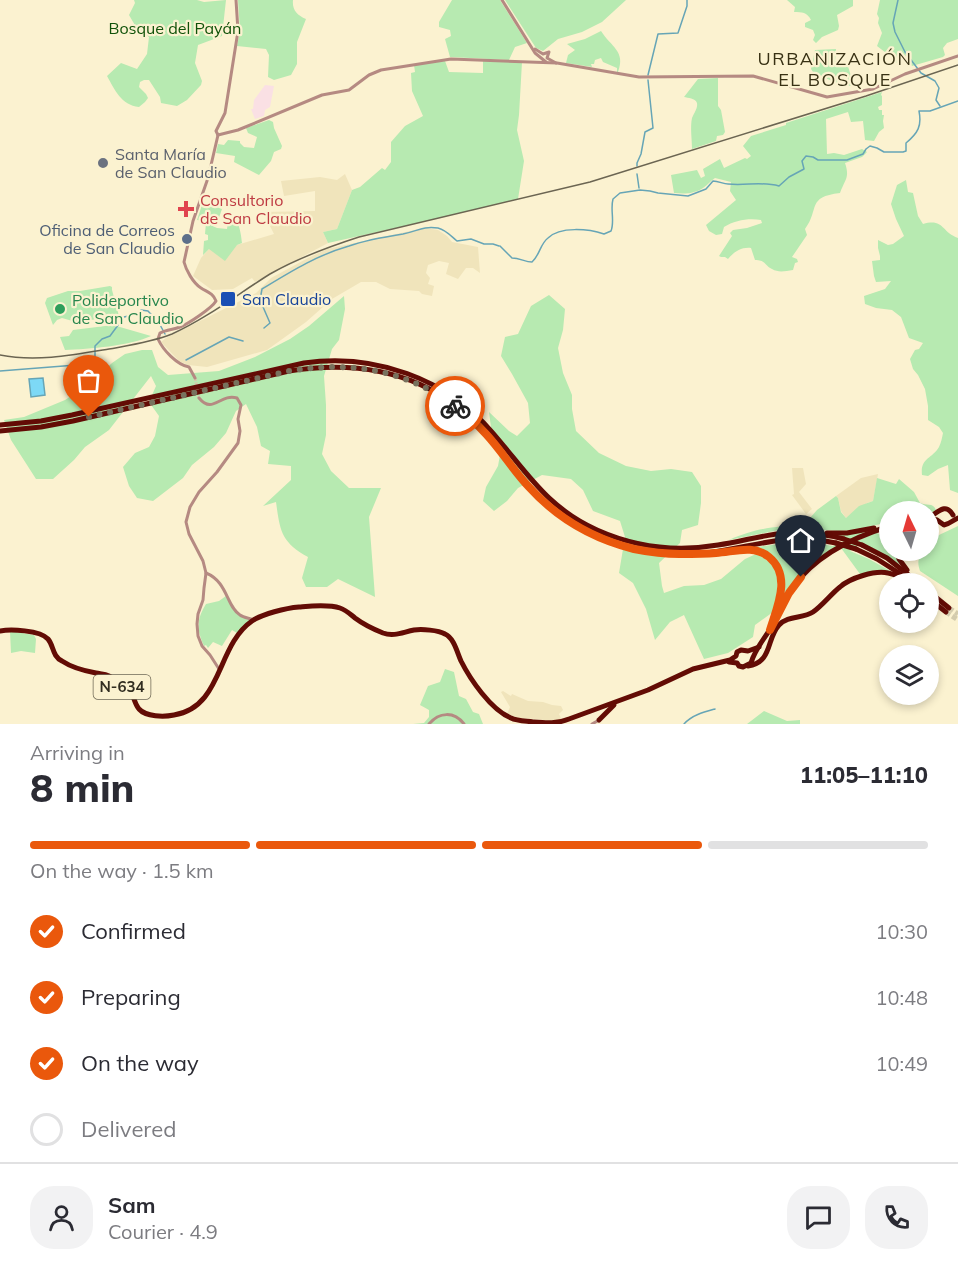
<!DOCTYPE html>
<html lang="en">
<head>
<meta charset="utf-8">
<style>
  body { margin:0; font-family:Mulish,sans-serif; background:#f2f2f3; color:#2b2b33; height:100vh; display:flex; flex-direction:column; font-size:22px; white-space:nowrap }
  * { box-sizing:border-box; margin:0 }
  p { font-size:20px; color:#7c7c81 }
  .icon { flex:none; width:33px; height:33px; fill:none; stroke:currentColor; stroke-width:2; stroke-linecap:round; stroke-linejoin:round }
  .map { position:relative; height:724px; overflow:hidden }
  .drawer { display:flex; flex-direction:column; background:#fff; flex:1 }
  .drawer>* { flex:none }
  .needle { width:39px; rotate:355deg }
  .tools { position:absolute; left:879px; top:501px; display:grid; gap:12px }
  .tools a { display:grid; place-items:center; width:60px; height:60px; border-radius:50%; background:#fff; box-shadow:0 3px 9px #0003; font-size:30px }
  .pin { position:absolute; display:grid; place-items:center; width:51px; height:51px; color:#fff; margin:-62px -26px; border-radius:50% 50% 50% 0; rotate:-45deg; box-shadow:0 0 6px #0007 }
  .pin .icon { rotate:45deg }
  .courier { position:absolute; display:grid; place-items:center; width:60px; height:60px; margin:-30px; border:4px solid #ea580c; border-radius:50%; background:#fff; color:#222; box-shadow:0 2px 8px #0007 }
  .headline em { font-style:normal; font-weight:800 }
  .headline div { display:flex; flex-direction:column-reverse }
  .headline { display:flex; align-items:center; justify-content:space-between; height:102px; padding:0 30px }
  h1 { font-size:39px; font-weight:800; line-height:45px }
  .bar { display:grid; grid-template-columns:repeat(4,1fr); gap:9px 6px; align-content:center; height:72px; padding:0 30px }
  .bar i { height:8px; border-radius:4px; background:#e1e1e2 }
  .bar .current { background:#ea580c }
  .bar p { grid-column:span 4 }
  .line { display:flex; align-items:center; gap:15px; padding:0 30px; border-top:2px solid #e1e1e2 }
  .line div { flex:1 }
  .round { display:grid; place-items:center; flex:none; width:63px; height:63px; border-radius:24px; background:#f2f2f3 }
  ol { padding:0 30px; list-style:none }
  li { display:flex; align-items:center; gap:18px; height:66px }
  li p { margin-inline-start:auto }
  li .icon { padding:6px; border-radius:50%; background:#ea580c; color:#fff; stroke-width:4 }
  li:last-child { color:#7c7c81 }
  li i { width:33px; height:33px; border:3px solid #e1e1e2; border-radius:50% }
  .map>svg:first-child { display:block }
  .built { fill:#f0e4bb }
  .education { fill:#fae0e4 }
  .green { fill:#b7eab1 }
  .water { fill:#7dd9f6; stroke:#66a5b6; stroke-width:1.5 }
  .lines { fill:none; stroke-linecap:round; stroke-linejoin:round }
  .stream { stroke:#66a5b6; stroke-width:1.5 }
  .minor-tunnel { stroke:#d3cbad; stroke-width:3; stroke-dasharray:3 1.5; stroke-linecap:butt }
  .highway-tunnel { stroke:#d3cbad; stroke-width:5; stroke-dasharray:5 2.5; stroke-linecap:butt }
  .minor { stroke:#b58a82; stroke-width:3 }
  .highway { stroke:#630c05; stroke-width:5 }
  .rail { stroke:#6b6552; stroke-width:1.5 }
  .highway-bridge { stroke:#630c05; stroke-width:5 }
  .done { stroke:#78725e; stroke-width:6; stroke-dasharray:0 10.8 }
  .route { stroke:#ea580c; stroke-width:8 }
  .worship-dot { fill:#6b7280; stroke:#fbf2d0; stroke-width:2 }
  .health-dot { fill:#e0444e; stroke:#fbf2d0; stroke-width:2 }
  .service-dot { fill:#5c6f8a; stroke:#fbf2d0; stroke-width:2 }
  .transit-dot { fill:#1a4fb4; stroke:#fbf2d0; stroke-width:2 }
  .leisure-dot { fill:#2e9e5b; stroke:#fbf2d0; stroke-width:2 }
  .labels { text-anchor:middle; stroke-width:4.5; stroke-linejoin:round; paint-order:stroke }
  .shield { fill:#fbf2d0; stroke:#6e6855; stroke-width:1.5 }
  .shield-label { font-size:15px; font-weight:bold; fill:#312d20 }
  .park-label { font-size:16px; fill:#105209; stroke:#fbf2d0 }
  .worship-label { font-size:16px; fill:#5b616d; stroke:#fbf2d0; text-anchor:start }
  .health-label { font-size:16px; fill:#be3a42; stroke:#fbf2d0; text-anchor:start }
  .service-label { font-size:16px; fill:#4e5e75; stroke:#fbf2d0; text-anchor:end }
  .transit-label { font-size:16px; fill:#164399; stroke:#fbf2d0; text-anchor:start }
  .leisure-label { font-size:16px; fill:#27864d; stroke:#fbf2d0; text-anchor:start }
  .neighbourhood-label { font-size:18px; letter-spacing:1.5px; fill:#383114; stroke:#fbf2d0 }
</style>
</head>
<body>
<div class="map">
<svg width="958" height="724" viewBox="0 0 958 724">
  <rect width="100%" height="100%" fill="#fbf2d0"/>
  <g class="built">
    <path d="M 345,174 L 352,190 L 337,229 L 323,232 L 328,243 L 255,282 L 252,278 L 233,289 L 212,290 L 193,276 L 201,258 L 209,249 L 237,245 L 274,234 L 263,212 L 315,211 L 315,191 L 284,196 L 281,181 L 320,177 L 337,180 Z"/>
    <path d="M 424,228 L 438,230 L 447,236 L 452,242 L 478,247 L 480,273 L 473,268 L 466,268 L 458,279 L 446,274 L 449,263 L 439,261 L 428,265 L 426,273 L 430,278 L 428,284 L 434,286 L 432,296 L 422,294 L 419,291 L 390,289 L 376,282 L 361,282 L 332,299 L 306,322 L 267,350 L 207,367 L 188,365 L 179,361 L 161,342 L 166,338 L 256,293 L 271,278 L 308,258 L 327,249 Z"/>
    <path d="M 792,468 L 803,468 L 806,484 L 799,492 L 812,509 L 806,514 L 792,495 L 794,494 Z"/>
    <path d="M 878,474 L 873,501 L 867,503 L 846,518 L 841,511 L 838,498 L 836,496 L 861,478 Z"/>
    <path d="M 503,691 L 511,696 L 512,694 L 528,701 L 543,702 L 552,705 L 561,706 L 563,710 L 559,714 L 562,720 L 550,721 L 537,719 L 519,718 L 507,714 L 510,707 L 501,692 Z"/>
  </g>
  <path class="education" d="M 265,85 L 274,86 L 270,107 L 265,110 L 264,116 L 255,119 L 251,109 L 253,109 L 254,100 Z"/>
  <g class="green">
    <path d="M 134,0 L 197,0 L 204,2 L 226,0 L 222,36 L 198,45 L 195,63 L 202,81 L 201,85 L 187,100 L 177,106 L 161,103 L 160,97 L 149,80 L 144,80 L 140,82 L 139,87 L 146,94 L 148,98 L 145,102 L 139,107 C 121,105 115,90 107,76 L 121,63 L 137,69 L 147,54 L 149,37 L 136,27 L 129,15 L 135,3 Z"/>
    <path d="M 238,0 L 293,0 C 292,10 297,15 306,19 L 297,42 L 297,64 L 291,75 L 274,80 L 268,77 L 269,55 L 266,49 L 237,46 L 240,31 Z"/>
    <path d="M 452,0 L 500,0 L 527,43 L 515,47 L 509,60 L 450,57 L 445,39 L 451,36 L 450,30 L 439,27 L 439,22 Z"/>
    <path d="M 505,0 L 626,0 L 602,22 L 582,32 L 558,39 L 543,51 L 536,48 Z"/>
    <path d="M 787,0 L 853,0 L 853,6 L 837,15 L 839,26 L 838,30 L 822,37 L 816,43 L 813,40 L 815,35 L 813,30 L 805,27 L 805,23 L 811,20 C 807,12 802,12 794,12 L 795,7 Z"/>
    <path d="M 880,0 L 958,0 L 958,39 L 947,43 L 943,48 L 945,55 L 943,57 L 912,66 L 902,55 L 901,49 L 899,65 L 890,56 L 877,46 L 882,33 L 878,23 L 879,18 L 877,14 Z"/>
    <path d="M 601,31 C 611,47 626,51 618,72 L 617,72 L 617,68 L 603,62 L 601,58 L 595,60 L 594,64 L 591,64 L 592,67 L 566,63 L 568,55 L 575,50 L 567,44 L 585,39 Z"/>
    <path d="M 836,49 L 835,61 L 847,63 L 854,86 C 839,86 826,78 813,72 L 811,69 L 815,50 Z"/>
    <path d="M 483,60 L 522,62 L 519,115 L 517,130 L 524,161 L 518,199 L 422,222 L 328,243 L 323,232 L 337,229 L 352,190 L 360,187 L 382,168 L 385,170 L 391,162 L 391,142 L 405,126 L 423,116 L 412,91 L 411,73 L 415,72 L 414,65 L 445,61 L 449,72 L 483,73 Z"/>
    <path d="M 718,78 L 718,106 L 721,110 L 725,132 L 723,135 L 717,136 L 716,141 L 692,149 C 692,139 690,127 692,118 C 694,113 698,108 697,103 C 695,98 688,98 684,97 L 698,79 Z"/>
    <path d="M 882,92 L 881,95 L 882,96 L 882,105 L 878,107 L 879,110 L 882,110 L 882,115 L 884,115 L 883,121 L 884,128 L 879,132 L 874,141 L 865,140 L 863,121 L 851,122 L 848,112 L 826,119 L 827,154 L 834,153 L 844,155 L 862,149 L 867,152 L 862,157 L 845,163 C 850,178 845,179 840,193 C 806,197 820,209 805,229 L 807,235 L 792,257 L 797,259 L 798,262 L 795,263 L 793,270 C 785,271 779,273 772,269 C 764,265 766,260 755,260 L 751,248 C 741,247 734,252 728,259 L 725,257 L 721,257 L 719,256 L 732,236 L 730,233 L 733,230 L 747,228 L 762,223 L 761,220 C 749,218 735,220 724,227 L 722,234 L 716,235 L 709,231 L 706,225 L 736,200 L 730,191 L 731,182 L 715,178 C 710,181 708,185 703,188 C 694,194 684,194 674,193 L 671,175 L 697,170 L 701,178 L 705,176 L 703,169 L 720,159 L 724,168 L 745,158 L 747,159 L 751,156 L 743,146 L 751,136 L 786,125 L 786,123 Z"/>
    <path d="M 269,120 L 273,122 L 274,128 L 282,146 L 281,149 L 274,152 L 271,161 L 259,175 L 234,162 L 235,156 L 216,153 L 218,144 L 224,145 L 228,140 L 240,141 L 240,143 L 244,147 L 254,148 L 257,137 L 248,133 L 246,128 Z"/>
    <path d="M 906,180 L 908,192 L 913,193 L 918,216 L 923,224 C 944,218 941,232 958,238 L 958,493 L 950,490 L 948,465 L 938,469 L 928,476 L 922,475 C 920,458 932,459 939,447 C 941,443 942,438 943,433 L 939,427 L 928,420 L 928,406 L 925,389 L 918,375 L 913,369 L 910,359 L 915,350 L 919,349 L 923,343 L 909,338 L 901,317 L 892,310 L 876,308 L 865,304 L 864,296 L 885,289 L 891,281 L 876,282 L 874,276 L 872,261 L 880,260 L 880,256 L 878,248 L 878,240 L 888,245 L 893,244 L 904,236 L 896,219 L 891,204 L 897,185 Z"/>
    <path d="M 203,202 L 222,209 L 216,226 L 210,222 L 197,220 Z"/>
    <path d="M 229,214 C 239,218 241,233 242,243 L 237,245 L 225,261 L 209,249 L 203,255 L 204,241 L 208,240 L 208,235 L 205,234 L 206,223 L 217,228 L 227,229 Z"/>
    <path d="M 110,286 L 112,287 L 112,290 L 119,316 L 76,322 L 62,318 L 57,320 L 53,325 L 45,303 L 47,298 L 68,291 L 80,291 Z"/>
    <path d="M 549,295 L 565,309 L 563,330 L 558,348 L 563,373 L 572,395 L 572,409 L 576,431 L 599,453 L 626,466 L 651,471 L 671,469 L 692,472 L 701,486 L 701,503 L 698,525 L 682,530 L 680,543 L 659,563 L 662,586 L 664,593 L 684,586 L 704,585 L 721,579 L 745,559 L 756,554 C 784,566 779,587 773,612 L 755,625 L 753,637 L 728,653 L 704,659 L 684,615 L 670,622 L 655,640 L 646,609 L 633,583 L 619,573 L 625,537 L 620,521 L 593,511 L 583,490 L 571,479 L 542,475 L 518,488 L 507,501 L 494,511 L 483,501 L 486,487 L 498,466 L 500,455 L 492,435 L 489,412 L 509,431 L 517,436 L 530,423 L 528,403 L 512,374 L 501,356 L 505,337 L 518,334 L 531,306 Z"/>
    <path d="M 344,296 L 345,309 L 339,340 L 332,349 L 324,376 L 326,405 L 326,435 L 322,454 L 331,471 L 349,488 L 381,488 L 369,517 L 375,597 L 338,579 L 327,587 L 306,587 L 302,578 L 308,557 C 281,542 280,531 276,502 L 263,506 L 291,480 L 291,466 L 268,464 L 270,451 L 261,446 L 257,427 L 246,404 L 236,411 L 226,433 L 214,447 L 192,465 L 183,478 L 153,501 L 137,498 L 129,486 L 123,467 L 135,453 L 149,447 L 155,436 L 159,416 L 149,402 L 156,386 L 151,376 L 109,430 L 85,447 L 74,460 L 53,479 L 36,479 L 11,440 L 4,420 L 24,417 L 65,400 L 91,383 L 112,363 L 125,354 L 142,350 L 152,350 L 158,367 L 168,375 L 219,371 L 255,357 L 290,339 L 309,326 Z"/>
    <path d="M 113,325 L 151,336 C 129,346 90,349 65,350 L 60,337 L 69,336 L 73,330 Z"/>
    <path d="M 877,478 L 896,484 L 899,479 L 914,492 L 920,503 C 926,506 933,502 936,510 L 934,514 L 929,515 L 928,512 L 890,512 L 889,522 L 855,530 L 839,531 L 805,529 L 784,529 L 729,540 C 756,528 774,527 803,524 L 802,521 L 808,517 L 810,518 L 817,510 L 836,496 L 838,498 L 841,512 L 846,518 L 859,506 L 873,501 Z"/>
    <path d="M 958,526 L 958,596 L 920,571 C 917,562 918,557 924,551 L 928,550 L 929,546 L 939,535 Z"/>
    <path d="M 876,529 L 812,564 L 778,610 L 782,595 L 775,562 L 749,548 L 795,542 L 814,543 L 833,546 L 848,539 L 834,535 Z"/>
    <path d="M 889,529 L 890,550 L 895,551 L 899,564 L 862,543 L 850,551 L 869,559 L 892,572 L 860,574 L 841,548 L 877,532 L 878,534 Z"/>
    <path d="M 226,596 L 236,613 L 250,620 L 237,633 L 232,630 L 222,646 L 213,642 L 208,648 L 206,645 L 204,646 C 197,630 196,620 206,604 L 219,601 Z"/>
    <path d="M 10,631 L 34,635 L 36,639 L 35,653 L 21,651 L 11,653 Z"/>
    <path d="M 445,669 L 454,672 L 459,696 L 466,699 L 473,712 L 479,714 L 483,724 L 413,724 L 424,723 L 429,717 L 429,710 L 420,705 L 428,686 L 440,682 Z"/>
    <path d="M 764,711 L 787,721 L 800,720 L 800,724 L 747,724 Z"/>
  </g>
  <path class="water" d="M 43,378 L 45,395 L 31,397 L 29,379 Z"/>
  <g class="lines">
    <g class="stream">
      <path d="M 898,0 L 893,23 L 895,32 L 905,52 L 921,73 L 935,81 L 939,88 L 936,100 L 940,106"/>
      <path d="M 648,75 L 658,34 L 678,33 L 687,6 L 687,0"/>
      <path d="M 637,166 L 637,163 L 641,154 L 645,132 L 653,128 L 648,80"/>
      <path d="M 637,174 L 639,188"/>
      <path d="M 500,246 L 512,258 C 520,258 525,262 532,262 C 540,255 540,244 548,238 C 560,226 589,229 604,234 L 611,231 C 615,221 610,210 613,199 L 620,193 L 640,190 L 650,191 L 658,193 L 688,196 L 706,189 L 713,181 C 719,181 723,184 728,184 C 746,186 761,181 779,186 L 789,177 L 804,169 L 802,161 L 806,156 L 813,157 L 818,160 L 847,160 L 863,154 L 866,149 L 870,146 L 877,148 L 884,152 L 903,152 L 906,151 L 906,143 C 918,133 922,126 919,111 L 930,111 L 958,101"/>
      <path d="M 264,328 L 270,323 L 260,300 L 262,289 C 290,272 317,255 349,246 C 366,240 384,237 403,234 C 418,231 422,226 438,228 C 446,230 451,236 457,241 L 471,239 L 484,244 L 493,244 L 499,246"/>
      <path d="M 186,360 L 229,337 L 243,341"/>
      <path d="M 0,371 L 89,364 L 93,362 L 95,356 L 95,346 L 102,339 L 110,336 L 124,317 L 137,314 L 141,310 L 148,311 L 159,323 L 165,334"/>
      <path d="M 684,724 C 692,715 704,712 715,709"/>
    </g>
    <path class="minor-tunnel" d="M 195,378 L 199,398"/>
    <g class="highway-tunnel">
      <path d="M 949,608 L 958,614"/>
      <path d="M 946,612 L 958,620"/>
    </g>
    <g class="minor">
      <path d="M 502,0 L 535,53 L 546,62"/>
      <path d="M 535,49 L 543,54 L 549,52 L 547,58 L 556,63"/>
      <path d="M 218,135 L 238,130 L 322,95 L 349,90 L 369,75 L 381,70 L 451,59 L 557,63 L 639,77 L 753,76 L 827,97 L 873,89 L 905,74 L 958,56"/>
      <path d="M 218,135 L 216,131 L 225,113 L 238,31 L 236,0"/>
      <path d="M 195,378 L 189,367 C 177,365 163,350 158,339 L 160,333 C 167,329 173,330 180,327 C 188,324 212,308 216,301 C 213,293 207,292 201,288 C 193,283 186,270 184,262 L 193,221 L 208,178 L 218,135"/>
      <path d="M 199,398 C 213,415 220,393 237,398 L 241,405 L 238,419 L 240,431 L 238,443 L 217,472 L 199,492 L 190,507 L 186,522 L 189,534 L 203,561 L 206,573 L 204,588 L 203,600 L 198,614 L 197,624 L 198,636 L 202,646 L 210,655 L 219,669"/>
      <path d="M 206,573 C 228,582 226,606 240,615 C 244,618 250,618 254,620"/>
      <path d="M 429,724 C 439,712 454,711 464,724"/>
      <path d="M 592,724 L 599,720"/>
    </g>
    <g class="highway">
      <path d="M 0,425 L 41,421 L 72,415 L 304,363 C 374,353 446,378 492,432 C 527,472 546,507 597,530 C 635,547 677,552 718,545 C 740,542 762,535 785,533 C 805,531 825,534 844,539"/>
      <path d="M 0,431 L 41,427 L 73,421 L 289,371 C 365,359 435,375 487,435 C 502,452 514,471 530,488 C 548,508 571,525 595,536 C 630,551 669,558 706,553 C 732,550 757,543 782,540 C 801,537 818,539 836,543"/>
      <path d="M 928,518 C 937,514 945,501 953,515"/>
      <path d="M 929,518 L 937,520 L 944,525 C 950,524 953,520 958,518"/>
      <path d="M 827,533 L 847,533 L 874,528"/>
      <path d="M 862,545 L 887,558 L 920,584"/>
      <path d="M 742,549 C 782,550 786,580 776,611"/>
      <path d="M 856,549 L 877,559 L 902,575"/>
      <path d="M 897,550 L 899,559 L 907,570"/>
      <path d="M 928,591 L 949,608"/>
      <path d="M 928,598 L 946,612"/>
      <path d="M 0,631 C 10,629 40,630 48,639 C 54,646 52,656 62,661 C 71,667 85,671 96,673 C 101,674 105,674 109,676 C 117,680 128,690 133,697 C 135,701 136,706 139,709 C 146,717 164,717 174,715 C 223,707 216,646 252,621 C 262,614 286,608 299,607 C 311,606 328,604 340,608 C 346,610 350,614 355,618 C 363,624 373,629 383,633 C 394,637 403,632 414,630 C 422,629 438,630 445,634 C 454,638 457,652 461,661 C 470,679 491,710 511,718 C 517,721 526,721 533,722 C 546,723 557,724 569,719 L 648,690 L 693,669 L 730,660 L 736,656 L 737,652 L 741,650 L 748,651 L 759,647"/>
      <path d="M 729,662 L 737,663 L 739,666 L 743,667 L 751,663 C 755,648 766,637 774,623 C 780,611 785,598 793,587 C 815,556 854,537 890,526"/>
      <path d="M 748,666 C 773,662 766,639 779,625 C 788,615 803,619 813,612 C 823,605 831,594 840,587 C 850,578 875,570 888,573 C 896,574 902,579 908,584"/>
      <path d="M 599,720 L 614,705"/>
    </g>
    <path class="rail" d="M 0,355 C 36,362 73,355 109,349 C 131,345 152,342 172,334 C 207,318 238,294 270,274 C 298,258 328,247 359,237 L 590,182 L 866,96 L 958,65"/>
    <g class="highway-bridge">
      <path d="M 844,539 L 862,545"/>
      <path d="M 836,543 L 856,549"/>
    </g>
  </g>
  <g class="lines">
    <path class="done" d="M 89,417 L 289,371 C 350,361 404,369 455,406"/>
    <path class="route" d="M 455,406 C 466,414 476,423 486,434 C 501,450 513,470 529,487 C 557,518 594,539 634,549 C 649,552 664,554 680,554 C 692,554 704,554 716,553 C 734,552 753,544 769,557 C 792,576 777,607 770,630 L 789,593 L 801,577"/>
  </g>
  <circle class="worship-dot" cx="103" cy="163" r="6"/>
  <path class="health-dot" d="M183 200h6v6h6v6h-6v6h-6v-6h-6v-6h6z"/>
  <circle class="service-dot" cx="187" cy="239" r="6"/>
  <rect class="transit-dot" x="220" y="291" width="16" height="16" rx="3"/>
  <circle class="leisure-dot" cx="60" cy="309" r="6"/>
  <g class="labels">
    <rect class="shield" x="93.5" y="675" width="57" height="24" rx="4.5"/>
    <g class="shield-label">
      <text x="122" y="692">N-634</text>
    </g>
    <g class="park-label">
      <text x="175" y="34">Bosque del Payán</text>
    </g>
    <g class="worship-label">
      <text x="115" y="160">Santa María<tspan x="115" dy="18">de San Claudio</tspan></text>
    </g>
    <g class="health-label">
      <text x="200" y="206">Consultorio<tspan x="200" dy="18">de San Claudio</tspan></text>
    </g>
    <g class="service-label">
      <text x="175" y="236">Oficina de Correos<tspan x="175" dy="18">de San Claudio</tspan></text>
    </g>
    <g class="transit-label">
      <text x="242" y="305">San Claudio</text>
    </g>
    <g class="leisure-label">
      <text x="72" y="306">Polideportivo<tspan x="72" dy="18">de San Claudio</tspan></text>
    </g>
    <g class="neighbourhood-label">
      <text x="835" y="65">URBANIZACIÓN<tspan x="835" dy="21">EL BOSQUE</tspan></text>
    </g>
  </g>
</svg>
<div class="tools">
<a><svg class="needle" viewBox="-14 -14 28 28"><path d="M0-13l5 13h-10z" fill="#e53935"/><path d="M0 13l5-13h-10z" fill="#7c7c81"/></svg></a>
<a><svg class="icon" aria-label="locate" viewBox="0 0 24 24"><circle cx="12" cy="12" r="6"/><path d="M12 2v4M12 18v4M2 12h4M18 12h4"/></svg></a>
<a><svg class="icon" aria-label="layers" viewBox="0 0 24 24"><path d="M12 4l9 5-9 5-9-5zM3 14l9 5 9-5"/></svg></a>
</div>
<div class="pin" style="left:89px;top:417px;background:#ea580c"><svg class="icon" aria-label="bag" viewBox="0 0 24 24"><path d="M5 8h14l-1 12H6zM9 8a3 3 0 0 1 6 0"/></svg></div>
<div class="pin" style="left:801px;top:577px;background:#1f2937"><svg class="icon" aria-label="home" viewBox="0 0 24 24"><path d="M3 11l9-7 9 7M6 9v11h12V9"/></svg></div>
<div class="courier" style="left:455px;top:406px"><svg class="icon" aria-label="bike" viewBox="0 0 24 24"><circle cx="6" cy="16" r="4"/><circle cx="18" cy="16" r="4"/><path d="M6 16l4-8h5l3 8M10 8l3 8H6M13 5h3"/></svg></div>
</div>
<section class="drawer">
<div class="headline"><div><h1>8 min</h1><p>Arriving in</p></div><em>11:05–11:10</em></div>
<div class="bar"><i class="current"></i><i class="current"></i><i class="current"></i><i></i><p>On the way · 1.5 km</p></div>
<ol>
<li><svg class="icon" aria-label="check" viewBox="0 0 24 24"><path d="M5 12l5 5 9-10"/></svg>Confirmed<p>10:30</p></li>
<li><svg class="icon" aria-label="check" viewBox="0 0 24 24"><path d="M5 12l5 5 9-10"/></svg>Preparing<p>10:48</p></li>
<li><svg class="icon" aria-label="check" viewBox="0 0 24 24"><path d="M5 12l5 5 9-10"/></svg>On the way<p>10:49</p></li>
<li><i></i>Delivered</li>
</ol>
<div class="line" style="height:108px"><a class="round"><svg class="icon" aria-label="person" viewBox="0 0 24 24"><circle cx="12" cy="8" r="4"/><path d="M4 21q1-7 8-7t8 7"/></svg></a><div><b>Sam</b><p>Courier · 4.9</p></div><a class="round"><svg class="icon" aria-label="chat" viewBox="0 0 24 24"><path d="M4 5h16v11H9l-5 4z"/></svg></a><a class="round"><svg class="icon" aria-label="phone" viewBox="0 0 24 24"><path d="M5 4h4l2 5-3 2q2 4 5 5l2-3 5 2v4C11 20 4 13 5 4z"/></svg></a></div>
</section>
</body>
</html>
